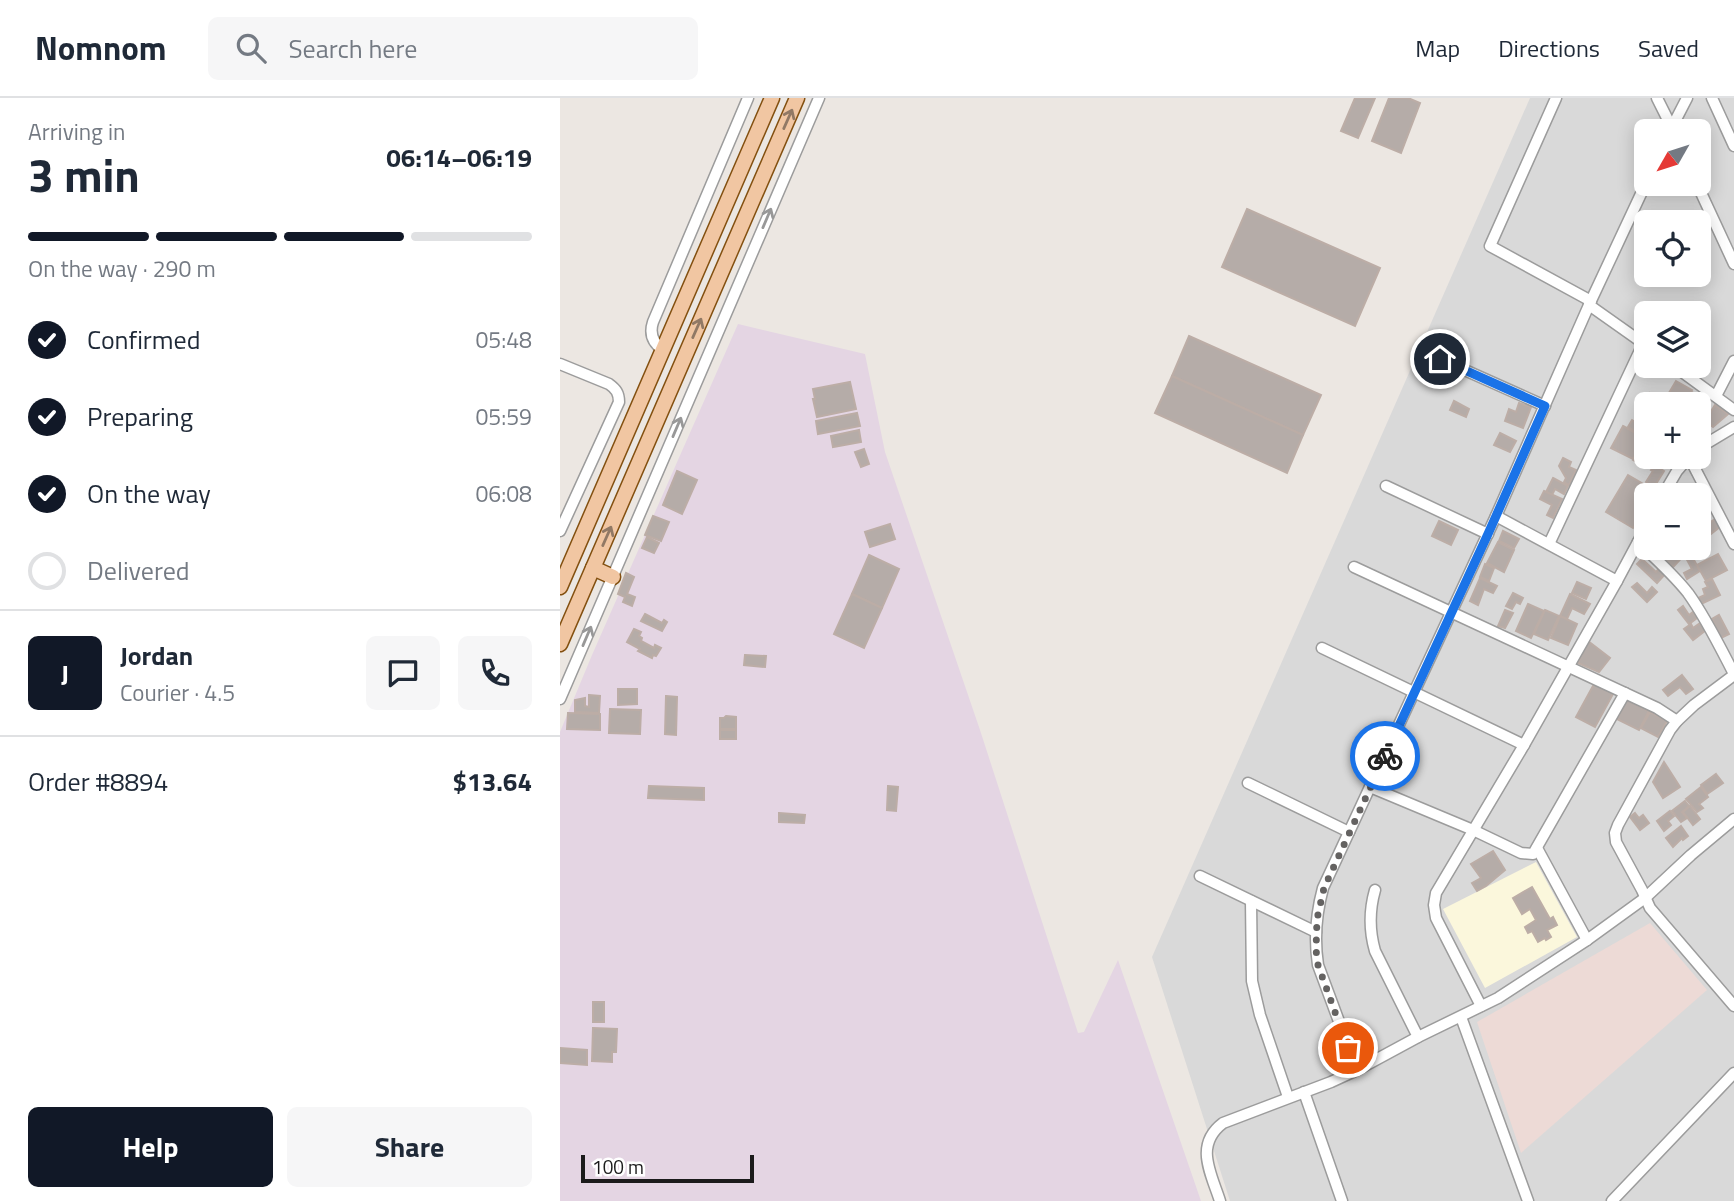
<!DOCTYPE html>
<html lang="en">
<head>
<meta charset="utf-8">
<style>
  body { margin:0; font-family:"Titillium Web",sans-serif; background:#f6f6f7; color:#1f2937; height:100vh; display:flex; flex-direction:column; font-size:26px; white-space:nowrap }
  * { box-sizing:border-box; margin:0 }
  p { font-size:23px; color:#747a83 }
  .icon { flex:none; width:38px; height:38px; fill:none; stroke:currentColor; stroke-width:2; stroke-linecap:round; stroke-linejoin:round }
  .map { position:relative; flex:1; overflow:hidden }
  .panel { display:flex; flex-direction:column; background:#fff; width:560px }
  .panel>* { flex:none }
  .needle { width:46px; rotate:231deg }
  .buttons { position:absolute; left:1074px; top:21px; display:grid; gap:14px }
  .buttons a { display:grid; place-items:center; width:77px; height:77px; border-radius:10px; background:#fff; box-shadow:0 4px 18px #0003; font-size:35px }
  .scale { position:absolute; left:21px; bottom:18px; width:173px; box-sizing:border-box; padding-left:7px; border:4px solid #1b1b1b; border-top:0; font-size:19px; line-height:24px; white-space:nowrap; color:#1b1b1b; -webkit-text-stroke:5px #fff; paint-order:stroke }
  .pin { position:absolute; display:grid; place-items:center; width:60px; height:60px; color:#fff; margin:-30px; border:4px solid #fff; border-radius:50%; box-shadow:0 2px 7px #0007 }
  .courier { position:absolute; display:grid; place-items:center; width:70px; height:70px; margin:-35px; border:5px solid #1a73e8; border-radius:50%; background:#fff; color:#222; box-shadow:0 2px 9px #0007 }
  .overview em { font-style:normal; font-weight:700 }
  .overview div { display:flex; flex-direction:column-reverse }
  .overview { display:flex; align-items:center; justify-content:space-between; height:119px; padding:0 28px }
  h1 { font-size:46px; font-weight:700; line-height:52px }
  .bar { display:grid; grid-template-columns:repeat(4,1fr); gap:10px 7px; align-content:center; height:84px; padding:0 28px }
  .bar i { height:9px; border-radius:5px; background:#e0e1e3 }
  .bar .selected { background:#111827 }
  .bar p { grid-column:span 4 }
  .line { display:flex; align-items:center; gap:18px; padding:0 28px; border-top:2px solid #e0e1e3 }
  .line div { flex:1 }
  .round { display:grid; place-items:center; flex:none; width:74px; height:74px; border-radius:10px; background:#f6f6f7 }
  ol { padding:0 28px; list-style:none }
  li { display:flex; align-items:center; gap:21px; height:77px }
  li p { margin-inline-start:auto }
  li .icon { padding:7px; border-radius:50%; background:#111827; color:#fff; stroke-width:4 }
  li:last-child { color:#747a83 }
  li i { width:38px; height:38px; border:4px solid #e0e1e3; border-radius:50% }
  .primary-button { display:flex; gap:14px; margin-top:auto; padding:14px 28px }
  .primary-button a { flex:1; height:80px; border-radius:10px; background:#111827; color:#fff; font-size:28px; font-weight:700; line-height:80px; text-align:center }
  .primary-button a+a { background:#f6f6f7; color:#1f2937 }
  header { display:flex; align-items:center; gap:42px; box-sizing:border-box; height:98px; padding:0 35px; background:#fff; border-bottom:2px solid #e0e1e3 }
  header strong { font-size:33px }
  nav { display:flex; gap:38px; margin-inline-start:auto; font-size:24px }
  .search { width:490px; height:63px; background:#f6f6f7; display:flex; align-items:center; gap:18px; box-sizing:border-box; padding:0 24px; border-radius:10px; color:#747a83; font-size:26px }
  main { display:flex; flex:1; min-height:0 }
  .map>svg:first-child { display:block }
  .residential { fill:#d9d9d9; fill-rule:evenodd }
  .industrial { fill:#e4d5e3 }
  .education { fill:#fbf7dc }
  .military { fill:#eddad6 }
  .building { fill:#b5aca8; stroke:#bcada6; stroke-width:2 }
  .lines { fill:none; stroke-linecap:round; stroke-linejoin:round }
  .minor-casing { stroke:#9c9c9c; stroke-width:13 }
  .major-casing { stroke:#835010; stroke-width:17 }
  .minor { stroke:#fff; stroke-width:10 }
  .major { stroke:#f1c6a2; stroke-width:14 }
  .oneway { stroke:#917965 }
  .oneway2 { stroke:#989898 }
  .done { stroke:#646261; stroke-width:7; stroke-dasharray:0 12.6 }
  .route { stroke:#1a73e8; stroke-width:9 }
</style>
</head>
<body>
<header>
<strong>Nomnom</strong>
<div class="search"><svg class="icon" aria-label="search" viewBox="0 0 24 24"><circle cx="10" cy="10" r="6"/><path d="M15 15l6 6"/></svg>Search here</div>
<nav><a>Map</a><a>Directions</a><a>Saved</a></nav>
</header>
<main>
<section class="panel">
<div class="overview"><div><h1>3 min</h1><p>Arriving in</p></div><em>06:14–06:19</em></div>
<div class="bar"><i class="selected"></i><i class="selected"></i><i class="selected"></i><i></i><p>On the way · 290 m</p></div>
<ol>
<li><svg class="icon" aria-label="check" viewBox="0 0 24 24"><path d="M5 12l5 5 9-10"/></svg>Confirmed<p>05:48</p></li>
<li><svg class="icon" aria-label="check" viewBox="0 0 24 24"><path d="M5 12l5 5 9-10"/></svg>Preparing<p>05:59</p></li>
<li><svg class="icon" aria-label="check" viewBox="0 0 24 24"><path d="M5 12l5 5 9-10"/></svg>On the way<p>06:08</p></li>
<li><i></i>Delivered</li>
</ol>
<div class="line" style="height:126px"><b class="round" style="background:#111827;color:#fff">J</b><div><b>Jordan</b><p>Courier · 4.5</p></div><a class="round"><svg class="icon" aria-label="chat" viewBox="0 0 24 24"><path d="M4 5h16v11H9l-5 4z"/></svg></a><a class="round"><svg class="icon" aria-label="phone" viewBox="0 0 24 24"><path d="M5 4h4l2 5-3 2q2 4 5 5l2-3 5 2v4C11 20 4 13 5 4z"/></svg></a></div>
<div class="line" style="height:91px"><div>Order #8894</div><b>$13.64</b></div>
<div class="primary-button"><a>Help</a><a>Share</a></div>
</section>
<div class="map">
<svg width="1174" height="1103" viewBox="0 0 1174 1103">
  <rect width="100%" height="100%" fill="#ece7e2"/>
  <path class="residential" d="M 970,0 L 1174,0 L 1174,1103 L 670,1103 L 592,859 ZM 1087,33 L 1139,33 L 1139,86 L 1087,86 ZM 1087,124 L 1139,124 L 1139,177 L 1087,177 ZM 1087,215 L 1139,215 L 1139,268 L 1087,268 ZM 1087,306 L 1139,306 L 1139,359 L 1087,359 ZM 1087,397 L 1139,397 L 1139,450 L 1087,450 Z"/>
  <path class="industrial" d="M 178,226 L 305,256 L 325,354 L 420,632 L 518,935 L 524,934 L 558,862 L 641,1103 L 0,1103 L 0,634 L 32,557 Z"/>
  <path class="education" d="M 976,764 L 1017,839 L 925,890 L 883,811 Z"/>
  <path class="military" d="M 1090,825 L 1147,892 L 961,1055 L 917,924 Z"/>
  <g class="building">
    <path d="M 795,0 L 815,0 L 798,40 L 781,33 Z"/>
    <path d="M 829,0 L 848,0 L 860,5 L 841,55 L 812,43 Z"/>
    <path d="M 687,111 L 820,170 L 795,228 L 662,169 Z"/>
    <path d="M 629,238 L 761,297 L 743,337 L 612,278 Z"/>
    <path d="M 612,278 L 743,337 L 727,375 L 595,315 Z"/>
    <path d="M 1116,283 L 1132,292 L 1123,306 L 1116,306 L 1106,300 Z"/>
    <path d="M 290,284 L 296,311 L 257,319 L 253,301 L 255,301 L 253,291 Z"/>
    <path d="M 1132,294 L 1147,303 L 1143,310 L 1146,311 L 1141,320 L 1139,319 L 1139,306 L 1124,306 Z"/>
    <path d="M 1090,295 L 1105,304 L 1103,306 L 1087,306 L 1087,310 L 1083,308 Z"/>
    <path d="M 894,303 L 909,311 L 906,319 L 890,312 Z"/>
    <path d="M 959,305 L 971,309 L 963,330 L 945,323 L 949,311 L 956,314 Z"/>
    <path d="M 1155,307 L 1168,316 L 1153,329 L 1145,323 Z"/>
    <path d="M 297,315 L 300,328 L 258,336 L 256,323 Z"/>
    <path d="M 1072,322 L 1084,329 L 1087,325 L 1086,340 L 1068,329 Z"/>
    <path d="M 1063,328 L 1085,340 L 1073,361 L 1051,350 Z"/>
    <path d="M 299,332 L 301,344 L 273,349 L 271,338 Z"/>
    <path d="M 940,335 L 956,343 L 950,354 L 934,347 Z"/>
    <path d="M 1085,341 L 1087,343 L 1087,352 L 1082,359 L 1087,362 L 1083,368 L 1073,362 Z"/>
    <path d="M 304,351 L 309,366 L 301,369 L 295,354 Z"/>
    <path d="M 1003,360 L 1011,364 L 1009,369 L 1016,372 L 1009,387 L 1004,384 L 1006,380 L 999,368 Z"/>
    <path d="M 1094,367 L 1104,373 L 1094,389 L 1086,384 L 1093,373 L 1091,372 Z"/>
    <path d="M 117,373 L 137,382 L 122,416 L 103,407 Z"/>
    <path d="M 1068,377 L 1092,391 L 1088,397 L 1087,397 L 1080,411 L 1080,419 L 1073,430 L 1046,414 Z"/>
    <path d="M 993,380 L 1008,388 L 1004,396 L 995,391 L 992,397 L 986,394 Z"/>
    <path d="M 984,393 L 1002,401 L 993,420 L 987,417 L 992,407 L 980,401 Z"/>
    <path d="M 93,418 L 109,424 L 101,443 L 85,437 Z"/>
    <path d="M 1139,418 L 1146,427 L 1155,421 L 1161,428 L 1147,439 L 1139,429 Z"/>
    <path d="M 879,423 L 898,432 L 891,447 L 872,438 Z"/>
    <path d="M 330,426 L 335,441 L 310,449 L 305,434 Z"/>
    <path d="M 943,433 L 959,441 L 954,450 L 939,443 Z"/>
    <path d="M 87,439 L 99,445 L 94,455 L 82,450 Z"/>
    <path d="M 938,444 L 954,452 L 944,474 L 927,465 Z"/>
    <path d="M 1112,450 L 1127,450 L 1129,452 L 1113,469 L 1099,457 L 1105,451 L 1108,454 Z"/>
    <path d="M 1130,455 L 1140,473 L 1127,481 L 1124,475 L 1132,471 L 1125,458 Z"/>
    <path d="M 1158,456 L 1167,472 L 1146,483 L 1137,467 Z"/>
    <path d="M 309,457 L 339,471 L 322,510 L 292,496 Z"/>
    <path d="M 1082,461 L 1096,474 L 1100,469 L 1106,475 L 1097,485 L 1077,466 Z"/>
    <path d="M 925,466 L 934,470 L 929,483 L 920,479 Z"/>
    <path d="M 66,475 L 74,479 L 67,496 L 75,499 L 72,508 L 63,504 L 65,499 L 58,496 Z"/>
    <path d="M 920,480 L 937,488 L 933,495 L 924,491 L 918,507 L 910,503 Z"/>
    <path d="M 1152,481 L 1160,497 L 1139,507 L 1136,501 L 1145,497 L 1143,491 L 1148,489 L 1145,484 Z"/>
    <path d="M 1017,484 L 1031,490 L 1026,501 L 1012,495 Z"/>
    <path d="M 1077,485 L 1087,495 L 1092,489 L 1097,494 L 1087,504 L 1072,489 Z"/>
    <path d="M 953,495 L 963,500 L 960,506 L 956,504 L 952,511 L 946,508 Z"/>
    <path d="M 292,496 L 322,510 L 304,550 L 274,536 Z"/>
    <path d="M 1010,496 L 1030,506 L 1024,516 L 1012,510 L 1007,521 L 1000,518 Z"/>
    <path d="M 968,506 L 984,513 L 971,540 L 956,533 Z"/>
    <path d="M 1123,508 L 1129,517 L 1133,514 L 1137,520 L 1129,526 L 1118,512 Z"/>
    <path d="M 945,512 L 953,515 L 945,530 L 938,528 Z"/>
    <path d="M 985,512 L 999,518 L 988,542 L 974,536 Z"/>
    <path d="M 85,516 L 102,525 L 104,522 L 107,524 L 102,533 L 81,523 Z"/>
    <path d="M 1159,517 L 1169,536 L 1161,540 L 1152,521 Z"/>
    <path d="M 1000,518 L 1017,526 L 1008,547 L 991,540 Z"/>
    <path d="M 1140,525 L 1146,532 L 1133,542 L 1124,531 L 1131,526 L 1133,530 Z"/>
    <path d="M 74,531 L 81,534 L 79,538 L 82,540 L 81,543 L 94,550 L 95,547 L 101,550 L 96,558 L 93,557 L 92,560 L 78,553 L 80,551 L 67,544 Z"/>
    <path d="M 1028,543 L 1050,560 L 1039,574 L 1018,565 Z"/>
    <path d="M 185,557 L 206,558 L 205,569 L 184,567 Z"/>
    <path d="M 1122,577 L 1133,591 L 1126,596 L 1120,589 L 1108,598 L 1103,592 Z"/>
    <path d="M 1034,586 L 1053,596 L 1035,629 L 1016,619 Z"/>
    <path d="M 58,591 L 77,591 L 77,606 L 58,607 Z"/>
    <path d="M 29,597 L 40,598 L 39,615 L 15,614 L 15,602 L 25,600 L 25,608 L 29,609 Z"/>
    <path d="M 106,598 L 117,599 L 116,637 L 105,636 Z"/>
    <path d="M 1067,602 L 1089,613 L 1079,632 L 1057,621 Z"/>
    <path d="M 50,611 L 81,612 L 80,636 L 49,635 Z"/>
    <path d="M 1090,614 L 1107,623 L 1098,639 L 1081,630 Z"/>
    <path d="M 8,615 L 40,616 L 40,632 L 7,631 Z"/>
    <path d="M 166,618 L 176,619 L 176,631 L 160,631 L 160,620 L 164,620 Z"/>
    <rect x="160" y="632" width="16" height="9"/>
    <path d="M 1104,664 L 1120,689 L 1103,700 L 1093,684 Z"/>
    <path d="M 1156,676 L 1163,685 L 1147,696 L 1141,687 Z"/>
    <path d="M 89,688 L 144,690 L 144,702 L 88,700 Z"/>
    <path d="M 328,688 L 338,689 L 336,713 L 327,712 Z"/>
    <path d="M 1141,689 L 1148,699 L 1139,706 L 1143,710 L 1137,714 L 1126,701 Z"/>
    <path d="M 1125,703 L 1129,708 L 1122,714 L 1127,720 L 1121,724 L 1112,713 Z"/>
    <path d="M 1130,708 L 1140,721 L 1133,727 L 1123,714 Z"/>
    <path d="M 1110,713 L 1114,718 L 1108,723 L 1111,727 L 1104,733 L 1097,723 Z"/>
    <path d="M 219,715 L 245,717 L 244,725 L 219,724 Z"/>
    <path d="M 1075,715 L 1079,720 L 1083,717 L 1089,725 L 1080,732 L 1070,719 Z"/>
    <path d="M 1121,728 L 1128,738 L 1123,742 L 1122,740 L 1113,749 L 1106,740 Z"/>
    <path d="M 933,753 L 945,772 L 926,788 L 917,793 L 912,785 L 921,780 L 911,766 Z"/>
    <path d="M 972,789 L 990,821 L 993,819 L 997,827 L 987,832 L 991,839 L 986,842 L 985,840 L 978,844 L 972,833 L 968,835 L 965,829 L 976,822 L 970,811 L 962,816 L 953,800 Z"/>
    <rect x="33" y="904" width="11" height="20"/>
    <path d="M 33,930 L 57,931 L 56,954 L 52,954 L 52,964 L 32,963 Z"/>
    <path d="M 0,950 L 27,952 L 27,967 L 0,965 Z"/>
  </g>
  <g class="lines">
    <g class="minor-casing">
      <g id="minor">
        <path d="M 996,0 L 930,148 L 1031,203"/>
        <path d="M 1097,0 L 1113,32"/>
        <path d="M 1152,0 L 1174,48"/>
        <path d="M 1110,33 L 1127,0"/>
        <path d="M 1137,86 L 1174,166"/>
        <path d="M 1029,207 L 1087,248"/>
        <path d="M 103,252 C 93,245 89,236 93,224 L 188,0"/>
        <path d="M 880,261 L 985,308"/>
        <path d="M 0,266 L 49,286 C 56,291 59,295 59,304 L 0,433"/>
        <path d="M 1114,268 L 1174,312"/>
        <path d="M 1156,298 L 1174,263"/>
        <path d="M 1139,350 L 1174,329"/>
        <path d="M 826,388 L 928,436"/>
        <path d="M 1103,397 L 1117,373 L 1129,359 L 1174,446"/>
        <path d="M 936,418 L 1057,483"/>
        <path d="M 1078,444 C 1095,460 1113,476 1128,495 C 1146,520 1160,549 1174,576"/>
        <path d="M 989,446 L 1083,246"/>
        <path d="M 794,469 L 1097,610 L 1117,623"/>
        <path d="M 762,550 L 964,647"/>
        <path d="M 1174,577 L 1134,607 L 1117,623 L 1110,632 L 1058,727 L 1055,735 L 1056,744 L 1082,792 L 1090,810 L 1174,908"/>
        <path d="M 0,601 L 259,0"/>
        <path d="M 688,685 L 789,734"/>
        <path d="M 810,689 L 913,732 L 961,755 L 973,756 L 1065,595"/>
        <path d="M 977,750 L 1027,842"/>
        <path d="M 640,778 L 756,834"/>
        <path d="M 815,792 C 809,813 809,832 815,853 L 858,939"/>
        <path d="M 691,803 L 692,883 L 700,917 L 728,999"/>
        <path d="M 921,908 L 876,820 L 874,807 L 876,795 L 964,647 L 1057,483 L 1087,427"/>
        <path d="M 901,919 L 968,1103"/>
        <path d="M 797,972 L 758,867 C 754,841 756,816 763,790 L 936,418 L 1029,207 L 1087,83"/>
        <path d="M 744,994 L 782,1103"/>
        <path d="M 660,1103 C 651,1075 634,1047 663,1025 L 771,984 L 797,972 L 858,939 L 938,900 L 1027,842 L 1085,800 L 1131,757 L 1174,721"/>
        <path d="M 1052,1103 L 1174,975"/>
      </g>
    </g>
    <g class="major-casing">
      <g id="major">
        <path d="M 33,470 L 53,479"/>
        <path d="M 0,489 L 212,0"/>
        <path d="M 0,546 L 237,0"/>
      </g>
    </g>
    <use href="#minor" class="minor"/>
    <use href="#major" class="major"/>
  </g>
  <defs><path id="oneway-shaft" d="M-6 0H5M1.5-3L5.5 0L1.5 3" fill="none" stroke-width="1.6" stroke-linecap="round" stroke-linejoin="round" transform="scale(1.75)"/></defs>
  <g class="oneway">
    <use href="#oneway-shaft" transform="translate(228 21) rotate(-66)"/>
    <use href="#oneway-shaft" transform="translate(137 230) rotate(-66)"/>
    <use href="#oneway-shaft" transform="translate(47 438) rotate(-66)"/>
  </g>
  <g class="oneway2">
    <use href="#oneway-shaft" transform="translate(207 120) rotate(-67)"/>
    <use href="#oneway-shaft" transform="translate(117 329) rotate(-67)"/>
    <use href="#oneway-shaft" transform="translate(27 538) rotate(-67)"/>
  </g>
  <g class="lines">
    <path class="done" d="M 788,950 L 758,867 L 756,852 L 757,821 L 764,790 L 825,658"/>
    <path class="route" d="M 825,658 L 928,436 L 985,308 L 880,261"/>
  </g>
</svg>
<div class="buttons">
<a><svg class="needle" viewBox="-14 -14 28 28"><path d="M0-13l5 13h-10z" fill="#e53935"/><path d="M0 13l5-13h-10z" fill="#747a83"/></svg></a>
<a><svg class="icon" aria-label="locate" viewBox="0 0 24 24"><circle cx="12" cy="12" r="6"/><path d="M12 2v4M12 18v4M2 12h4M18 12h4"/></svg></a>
<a><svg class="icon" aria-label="layers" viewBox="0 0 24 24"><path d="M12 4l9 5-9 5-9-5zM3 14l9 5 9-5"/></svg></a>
<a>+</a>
<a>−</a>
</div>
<div class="scale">100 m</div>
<div class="pin" style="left:788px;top:950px;background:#ea580c"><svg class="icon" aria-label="bag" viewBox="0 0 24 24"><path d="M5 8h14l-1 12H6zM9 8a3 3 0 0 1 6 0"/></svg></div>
<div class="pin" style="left:880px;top:261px;background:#1f2937"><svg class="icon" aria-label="home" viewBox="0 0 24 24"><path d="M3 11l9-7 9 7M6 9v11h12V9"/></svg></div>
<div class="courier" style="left:825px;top:658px"><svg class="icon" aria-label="bike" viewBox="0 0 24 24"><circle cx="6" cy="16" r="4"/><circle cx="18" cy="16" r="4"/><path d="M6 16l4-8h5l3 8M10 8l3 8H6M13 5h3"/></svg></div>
</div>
</main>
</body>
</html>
